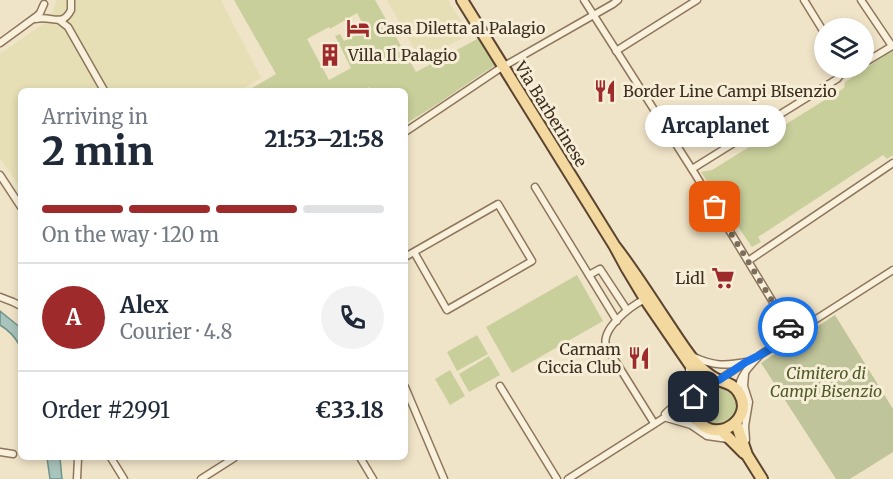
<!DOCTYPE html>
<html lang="en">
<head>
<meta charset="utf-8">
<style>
  body { margin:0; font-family:Merriweather,serif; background:#f2f2f3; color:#1f2937; height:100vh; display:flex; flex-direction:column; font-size:22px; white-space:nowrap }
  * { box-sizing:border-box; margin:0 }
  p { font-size:20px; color:#747a83 }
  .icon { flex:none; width:33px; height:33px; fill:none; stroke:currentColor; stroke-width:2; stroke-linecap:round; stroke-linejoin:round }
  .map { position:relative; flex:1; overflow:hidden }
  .side { position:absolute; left:18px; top:88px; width:390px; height:372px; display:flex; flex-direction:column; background:#fff; border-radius:9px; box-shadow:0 3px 9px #0003 }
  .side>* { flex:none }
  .fabs { position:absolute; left:814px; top:18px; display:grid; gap:12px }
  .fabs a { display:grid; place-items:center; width:60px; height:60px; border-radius:50%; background:#fff; box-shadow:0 3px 9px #0003; font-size:30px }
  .pin { position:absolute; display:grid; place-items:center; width:51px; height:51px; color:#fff; margin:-26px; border-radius:12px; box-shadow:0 3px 9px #0006 }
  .courier { position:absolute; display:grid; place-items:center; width:60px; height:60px; margin:-30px; border:4px solid #1a73e8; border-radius:50%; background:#fff; color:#222; box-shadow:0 2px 8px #0007 }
  .bubble { position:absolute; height:42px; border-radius:21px; background:#fff; box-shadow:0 3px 9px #0003; font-size:20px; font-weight:800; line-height:42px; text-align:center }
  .headline em { font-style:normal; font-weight:800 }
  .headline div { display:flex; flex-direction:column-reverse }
  .headline { display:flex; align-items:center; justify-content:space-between; height:102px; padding:0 24px }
  h1 { font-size:39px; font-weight:800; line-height:45px }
  .bar { display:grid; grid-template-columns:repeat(4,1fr); gap:9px 6px; align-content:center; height:72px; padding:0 24px }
  .bar i { height:8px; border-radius:4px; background:#e0e1e3 }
  .bar .on { background:#9e2a2b }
  .bar p { grid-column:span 4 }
  .line { display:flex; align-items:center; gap:15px; padding:0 24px; border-top:2px solid #e0e1e3 }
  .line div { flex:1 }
  .round { display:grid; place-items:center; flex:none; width:63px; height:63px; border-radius:32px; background:#f2f2f3 }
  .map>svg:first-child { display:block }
  .farmland { fill:#e6deb5 }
  .green { fill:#c9cf9b; fill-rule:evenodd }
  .cemetery { fill:#bfc49a }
  .water { fill:#a9c4bc; stroke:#6f938a; stroke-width:1.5 }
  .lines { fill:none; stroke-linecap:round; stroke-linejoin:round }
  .minor-casing { stroke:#8d765c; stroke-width:9 }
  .primary-casing { stroke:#5b4430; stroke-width:14 }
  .minor { stroke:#faf1dc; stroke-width:6 }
  .primary { stroke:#f3d9a0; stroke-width:10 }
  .done { stroke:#7c6e5b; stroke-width:6; stroke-dasharray:0 10.8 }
  .route { stroke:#1a73e8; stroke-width:8 }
  .labels { text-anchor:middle; stroke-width:6; stroke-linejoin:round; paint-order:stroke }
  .poi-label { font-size:16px; fill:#3d2e20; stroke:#f7eed8; text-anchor:start }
  .street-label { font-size:16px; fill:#3d2e20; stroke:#f7eed8 }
  .park-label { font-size:16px; font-style:italic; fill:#4d5a26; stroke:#f7eed8 }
</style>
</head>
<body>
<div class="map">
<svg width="893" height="479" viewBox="0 0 893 479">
  <rect width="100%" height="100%" fill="#f0e4c8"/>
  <g class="farmland">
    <path d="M 57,0 L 221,0 L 261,78 L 238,91 L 21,92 L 21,189 L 0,158 L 0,54 L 50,19 Z"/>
    <path d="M 387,0 L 448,0 L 469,34 L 421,61 Z"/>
  </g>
  <g class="green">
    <path d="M 234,0 L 375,0 L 416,72 L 479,38 L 496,65 C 465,84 437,106 405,124 L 405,92 L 371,91 L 369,87 L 361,92 L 250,91 L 249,90 L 276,74 ZM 357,13 L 366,30 L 344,41 L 340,34 L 335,36 L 351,68 L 329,80 L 307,39 L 329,27 L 330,29 Z"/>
    <path d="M 893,50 L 893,155 L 887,159 L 883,155 L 758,237 L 761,242 L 752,247 L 701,172 L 712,170 L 844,88 L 845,82 Z"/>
    <path d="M 577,275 L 603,321 L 512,373 L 486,327 Z"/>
    <path d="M 477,335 L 488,354 L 457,371 L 447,352 Z"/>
    <path d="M 489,356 L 500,375 L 469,392 L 459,374 Z"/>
    <path d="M 450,370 L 465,396 L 450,405 L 435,379 Z"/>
    <circle cx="718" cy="405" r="20"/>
  </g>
  <path class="cemetery" d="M 835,315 L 893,409 L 893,452 L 850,479 L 836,479 L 761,363 Z"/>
  <g class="water">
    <path d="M 0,311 L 21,328 L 21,348 C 15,337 10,331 0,325 Z"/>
    <path d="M 47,458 L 60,458 L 62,479 L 50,479 Z"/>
  </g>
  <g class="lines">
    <g class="minor-casing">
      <g id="minor">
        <path d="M 584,0 L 695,174 L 793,335"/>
        <path d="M 804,0 L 825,34"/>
        <path d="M 861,0 L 892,46 L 864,63"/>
        <path d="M 36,19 C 52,15 62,28 71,10 L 71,0"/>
        <path d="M 59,20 L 68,27 L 105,92"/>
        <path d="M 0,43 L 37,16 L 40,13 L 44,4"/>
        <path d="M 616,51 L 697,0"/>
        <path d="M 843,71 L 853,70 L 857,68"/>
        <path d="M 405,132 L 499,69 L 613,4 L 618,0"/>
        <path d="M 692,169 L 837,79 L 842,73 L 844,68"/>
        <path d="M 0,175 L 21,207"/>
        <path d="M 535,187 L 617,321"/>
        <path d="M 405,257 L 498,204 L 532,261 L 447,310 L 414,252"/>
        <path d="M 748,261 L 893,163"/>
        <path d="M 589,275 L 600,269 L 627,310"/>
        <path d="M 0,297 L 13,302 L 21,306"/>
        <path d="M 645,299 C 631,306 601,328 606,346 L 654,423"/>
        <path d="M 694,357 C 714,366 725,366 746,362"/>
        <path d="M 745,374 L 744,386 L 749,402 L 745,426 L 746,440"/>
        <path d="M 719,380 L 744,363"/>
        <path d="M 500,386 L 557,479"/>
        <path d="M 405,387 L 444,479"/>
        <path d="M 738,390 C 740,375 750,366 760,355 L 893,270"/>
        <path d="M 665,414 C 678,400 700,393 689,370"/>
        <path d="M 671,417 L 678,417 L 697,419"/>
        <path d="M 667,418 L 691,425 L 707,436 L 728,439"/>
        <path d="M 0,452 L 13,454"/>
        <path d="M 111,458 L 124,479"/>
        <path d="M 361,459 L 373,479"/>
        <path d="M 77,479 L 78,458"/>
        <path d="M 201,479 L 234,458"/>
        <path d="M 568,479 L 681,407 L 694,397"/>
      </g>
    </g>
    <g class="primary-casing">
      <g id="primary">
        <path d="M 462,0 L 614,245 C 631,267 646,290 661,313 C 672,329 682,346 695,362 C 701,368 708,375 716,379 C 725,383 733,383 739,393 C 755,418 718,444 699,422 C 684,405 703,393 697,375 L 645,299 L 627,269 L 614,245"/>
        <path d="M 736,423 L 747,455 L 762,479"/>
        <path d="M 721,430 L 744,453"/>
      </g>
    </g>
    <use href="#minor" class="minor"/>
    <use href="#primary" class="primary"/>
  </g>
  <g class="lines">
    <path class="done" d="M 715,207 L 788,327"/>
    <path class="route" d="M 694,397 L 698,391 L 706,384 L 719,380 L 746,362 L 760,355 L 793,335 L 788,327"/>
  </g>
  <defs>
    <g id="hotel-bare" transform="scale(1.8)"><path d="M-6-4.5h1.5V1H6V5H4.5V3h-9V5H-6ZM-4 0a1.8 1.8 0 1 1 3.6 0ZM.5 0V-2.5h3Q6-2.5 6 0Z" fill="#9e2a2b" stroke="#f7eed8" stroke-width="2.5" paint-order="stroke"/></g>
    <g id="building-bare" transform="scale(1.8)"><path d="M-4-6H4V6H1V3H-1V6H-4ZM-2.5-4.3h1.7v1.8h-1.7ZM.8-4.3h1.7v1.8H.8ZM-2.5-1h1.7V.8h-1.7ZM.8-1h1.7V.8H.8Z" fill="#9e2a2b" stroke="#f7eed8" stroke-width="2.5" paint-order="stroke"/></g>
    <g id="restaurant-bare" transform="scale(1.8)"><path d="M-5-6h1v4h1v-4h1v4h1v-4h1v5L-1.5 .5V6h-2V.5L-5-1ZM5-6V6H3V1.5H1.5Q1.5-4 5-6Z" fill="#9e2a2b" stroke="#f7eed8" stroke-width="2.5" paint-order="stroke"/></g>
    <g id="supermarket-bare" transform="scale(1.8)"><path d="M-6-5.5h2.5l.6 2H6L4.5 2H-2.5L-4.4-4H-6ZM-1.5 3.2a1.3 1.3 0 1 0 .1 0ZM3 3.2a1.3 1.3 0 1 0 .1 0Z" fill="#9e2a2b" stroke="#f7eed8" stroke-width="2.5" paint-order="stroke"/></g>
  </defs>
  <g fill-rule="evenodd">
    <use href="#hotel-bare" x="358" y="28"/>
    <use href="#building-bare" x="330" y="55"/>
    <use href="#restaurant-bare" x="605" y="91"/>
    <use href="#supermarket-bare" x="723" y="278"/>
    <use href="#restaurant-bare" x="639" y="358"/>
  </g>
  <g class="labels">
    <g class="poi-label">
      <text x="376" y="34">Casa Diletta al Palagio</text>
      <text x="348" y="61">Villa Il Palagio</text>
      <text x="623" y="97">Border Line Campi BIsenzio</text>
      <text x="705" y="284" text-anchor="end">Lidl</text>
      <text x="621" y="355" text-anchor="end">Carnam<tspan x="621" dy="18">Ciccia Club</tspan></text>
    </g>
    <g class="street-label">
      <text transform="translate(551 114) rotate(58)" y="6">Via Barberinese</text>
    </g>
    <g class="park-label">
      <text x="826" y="379">Cimitero di<tspan x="826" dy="18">Campi Bisenzio</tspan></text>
    </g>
  </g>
</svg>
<div class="fabs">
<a><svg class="icon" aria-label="layers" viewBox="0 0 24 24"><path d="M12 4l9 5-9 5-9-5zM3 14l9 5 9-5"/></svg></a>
</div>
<div class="pin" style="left:715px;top:207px;background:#ea580c"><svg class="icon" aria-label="bag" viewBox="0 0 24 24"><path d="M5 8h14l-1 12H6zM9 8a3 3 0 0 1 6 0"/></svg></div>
<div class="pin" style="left:694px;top:397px;background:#1f2937"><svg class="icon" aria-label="home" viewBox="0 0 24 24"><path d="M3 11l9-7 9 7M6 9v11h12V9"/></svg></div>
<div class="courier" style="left:788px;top:327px"><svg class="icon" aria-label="car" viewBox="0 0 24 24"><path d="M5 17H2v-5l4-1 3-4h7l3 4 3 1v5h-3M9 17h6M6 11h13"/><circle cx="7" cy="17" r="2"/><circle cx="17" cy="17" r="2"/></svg></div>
<div class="bubble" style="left:645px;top:105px;width:141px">Arcaplanet</div>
<section class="side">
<div class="headline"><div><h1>2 min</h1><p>Arriving in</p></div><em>21:53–21:58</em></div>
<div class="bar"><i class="on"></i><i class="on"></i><i class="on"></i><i></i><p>On the way · 120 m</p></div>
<div class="line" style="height:108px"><b class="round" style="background:#9e2a2b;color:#fff">A</b><div><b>Alex</b><p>Courier · 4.8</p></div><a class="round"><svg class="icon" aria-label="phone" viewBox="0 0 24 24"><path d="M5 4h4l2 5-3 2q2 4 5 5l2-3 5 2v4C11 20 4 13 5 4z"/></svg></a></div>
<div class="line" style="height:78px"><div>Order #2991</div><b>€33.18</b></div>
</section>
</div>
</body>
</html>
